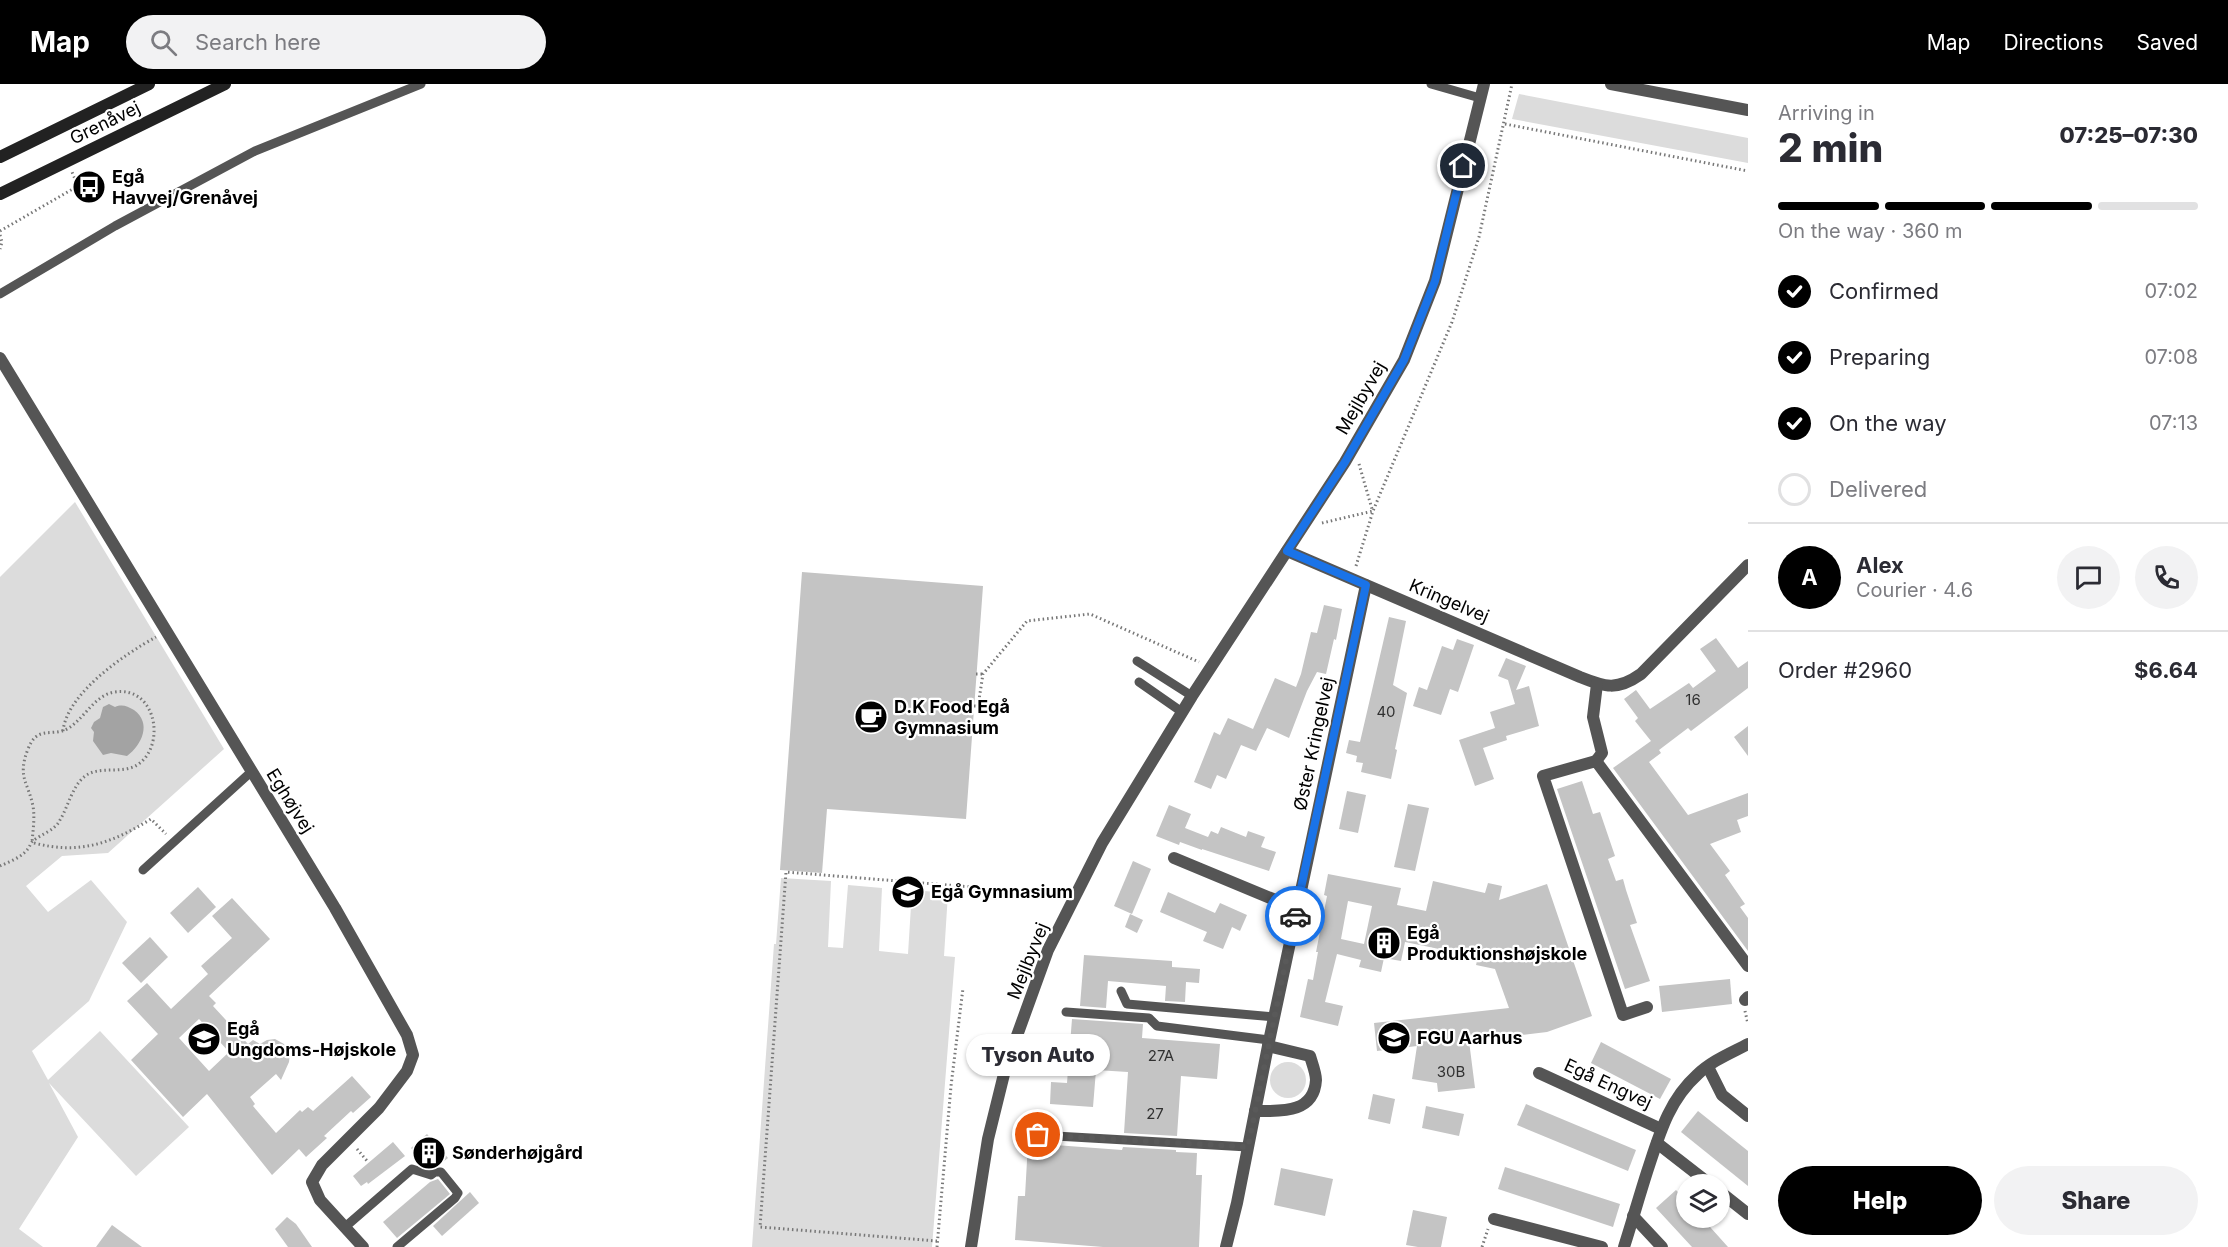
<!DOCTYPE html>
<html lang="en">
<head>
<meta charset="utf-8">
<style>
  body { margin:0; font-family:Inter,sans-serif; background:#f2f2f3; color:#2b2b33; height:100vh; display:flex; flex-direction:column; font-size:22px; white-space:nowrap }
  * { box-sizing:border-box; margin:0 }
  p { font-size:20px; color:#7c7c81 }
  .icon { flex:none; width:33px; height:33px; fill:none; stroke:currentColor; stroke-width:2; stroke-linecap:round; stroke-linejoin:round }
  .map { position:relative; flex:1; overflow:hidden }
  .drawer { display:flex; flex-direction:column; background:#fff; width:480px }
  .drawer>* { flex:none }
  .fabs { position:absolute; left:1676px; top:1090px; display:grid; gap:12px }
  .fabs a { display:grid; place-items:center; width:54px; height:54px; border-radius:50%; background:#fff; box-shadow:0 2px 4px #0004; font-size:30px }
  .pin { position:absolute; display:grid; place-items:center; width:51px; height:51px; color:#fff; margin:-26px; border:3px solid #fff; border-radius:50%; box-shadow:0 2px 6px #0007 }
  .courier { position:absolute; display:grid; place-items:center; width:60px; height:60px; margin:-30px; border:4px solid #1a73e8; border-radius:50%; background:#fff; color:#222; box-shadow:0 2px 8px #0007 }
  .bubble { position:absolute; height:42px; border-radius:21px; background:#fff; box-shadow:0 2px 4px #0004; font-size:20px; font-weight:800; line-height:42px; text-align:center }
  .headline em { font-style:normal; font-weight:800 }
  .headline div { display:flex; flex-direction:column-reverse }
  .headline { display:flex; align-items:center; justify-content:space-between; height:102px; padding:0 30px }
  h1 { font-size:39px; font-weight:800; line-height:45px }
  .bar { display:grid; grid-template-columns:repeat(4,1fr); gap:9px 6px; align-content:center; height:72px; padding:0 30px }
  .bar i { height:8px; border-radius:4px; background:#e1e1e2 }
  .bar .on { background:#000 }
  .bar p { grid-column:span 4 }
  .line { display:flex; align-items:center; gap:15px; padding:0 30px; border-top:2px solid #e1e1e2 }
  .line div { flex:1 }
  .round { display:grid; place-items:center; flex:none; width:63px; height:63px; border-radius:32px; background:#f2f2f3 }
  ol { padding:0 30px; list-style:none }
  li { display:flex; align-items:center; gap:18px; height:66px }
  li p { margin-inline-start:auto }
  li .icon { padding:6px; border-radius:50%; background:#000; color:#fff; stroke-width:4 }
  li:last-child { color:#7c7c81 }
  li i { width:33px; height:33px; border:3px solid #e1e1e2; border-radius:50% }
  .primary-button { display:flex; gap:12px; margin-top:auto; padding:12px 30px }
  .primary-button a { flex:1; height:69px; border-radius:36px; background:#000; color:#fff; font-size:24px; font-weight:800; line-height:69px; text-align:center }
  .primary-button a+a { background:#f2f2f3; color:#2b2b33 }
  header { display:flex; align-items:center; gap:36px; box-sizing:border-box; height:84px; padding:0 30px; background:#000; color:#fff }
  header strong { font-size:28px }
  nav { display:flex; gap:33px; margin-inline-start:auto; font-size:21px }
  .search { width:420px; height:54px; background:#f2f2f3; display:flex; align-items:center; gap:15px; box-sizing:border-box; padding:0 21px; border-radius:33px; color:#7c7c81; font-size:22px }
  main { display:flex; flex:1; min-height:0 }
  .map>svg:first-child { display:block }
  .green { fill:#dcdcdc }
  .water { fill:#a3a3a3 }
  .building { fill:#c4c4c4; fill-rule:evenodd }
  .lines { fill:none; stroke-linecap:round; stroke-linejoin:round }
  .path { stroke:#777; stroke-width:3; stroke-dasharray:1.5 3; stroke-linecap:butt }
  .service { stroke:#555; stroke-width:9 }
  .minor { stroke:#555; stroke-width:12 }
  .tertiary { stroke:#555; stroke-width:12 }
  .secondary { stroke:#222; stroke-width:12 }
  .done { stroke:#595959; stroke-width:6; stroke-dasharray:0 10.8 }
  .route { stroke:#1a73e8; stroke-width:8 }
  .labels { text-anchor:middle; stroke-width:4.5; stroke-linejoin:round; paint-order:stroke }
  .number-label { font-size:15px; fill:#313131 }
  .street-label { font-size:18px; fill:#000; stroke:#fff }
  .poi-label { font-size:18px; font-weight:bold; fill:#000; stroke:#fff; text-anchor:start }
</style>
</head>
<body>
<header>
<strong>Map</strong>
<div class="search"><svg class="icon" aria-label="search" viewBox="0 0 24 24"><circle cx="10" cy="10" r="6"/><path d="M15 15l6 6"/></svg>Search here</div>
<nav><a>Map</a><a>Directions</a><a>Saved</a></nav>
</header>
<main>
<div class="map">
<svg width="1748" height="1163" viewBox="0 0 1748 1163">
  <rect width="100%" height="100%" fill="#fff"/>
  <g class="green">
    <path d="M 1519,10 L 1748,54 L 1748,79 L 1512,35 Z"/>
    <path d="M 75,418 L 224,665 L 108,769 L 62,772 L 26,802 L 48,828 L 91,796 L 127,838 L 89,917 L 32,967 L 48,996 L 100,947 L 189,1043 L 136,1092 L 49,999 L 78,1053 L 19,1145 L 43,1163 L 0,1163 L 0,493 Z"/>
    <path d="M 781,794 L 831,797 L 828,863 L 843,864 L 848,801 L 882,804 L 879,867 L 908,870 L 912,806 L 948,809 L 944,872 L 955,873 L 932,1163 L 752,1163 L 774,860 L 776,860 Z"/>
    <circle cx="1288" cy="996" r="18"/>
  </g>
  <path class="water" d="M 109,620 L 115,623 C 122,620 127,622 134,626 C 152,639 142,661 127,672 L 111,669 L 103,671 L 93,657 L 94,648 L 91,644 L 94,638 L 100,634 L 103,623 Z"/>
  <g class="building">
    <path d="M 802,488 L 983,502 L 966,735 L 827,725 L 822,789 L 780,786 Z"/>
    <path d="M 1324,521 L 1342,525 L 1336,556 L 1334,555 L 1326,590 L 1317,588 L 1307,607 L 1289,654 L 1267,644 L 1256,667 L 1241,661 L 1226,695 L 1217,691 L 1211,705 L 1194,698 L 1214,648 L 1220,651 L 1228,634 L 1253,645 L 1275,594 L 1296,603 L 1301,590 L 1311,548 L 1317,549 Z"/>
    <path d="M 1389,533 L 1406,537 L 1393,601 L 1407,609 L 1395,665 L 1397,666 L 1391,695 L 1361,688 L 1363,679 L 1356,678 L 1357,672 L 1346,669 L 1349,656 L 1360,658 Z"/>
    <path d="M 1716,554 L 1738,584 L 1748,577 L 1748,604 L 1691,647 L 1688,644 L 1659,666 L 1661,669 L 1649,678 L 1688,731 L 1748,709 L 1748,732 L 1737,736 L 1741,748 L 1710,760 L 1730,787 L 1725,791 L 1745,820 L 1740,823 L 1748,834 L 1748,867 L 1613,684 L 1651,657 L 1635,637 L 1638,634 L 1624,615 L 1636,606 L 1650,625 L 1689,599 L 1693,604 L 1716,587 L 1700,565 Z"/>
    <path d="M 1457,555 L 1474,561 L 1458,608 L 1450,605 L 1441,631 L 1413,622 L 1419,603 L 1427,606 L 1442,562 L 1453,566 Z"/>
    <path d="M 1506,574 L 1526,582 L 1516,606 L 1529,602 L 1539,642 L 1506,652 L 1507,656 L 1483,664 L 1494,695 L 1475,702 L 1459,656 L 1495,644 L 1490,628 L 1515,620 L 1508,596 L 1498,592 Z"/>
    <path d="M 1748,642 L 1748,672 L 1734,653 Z"/>
    <path d="M 1582,697 L 1593,730 L 1600,728 L 1615,772 L 1608,775 L 1616,797 L 1623,795 L 1626,806 L 1637,839 L 1630,841 L 1650,897 L 1625,905 L 1557,705 Z"/>
    <path d="M 1347,707 L 1366,711 L 1358,749 L 1339,745 Z"/>
    <path d="M 1408,720 L 1429,724 L 1415,787 L 1394,783 Z"/>
    <path d="M 1169,721 L 1191,730 L 1185,744 L 1208,753 L 1211,747 L 1218,750 L 1221,743 L 1246,753 L 1248,747 L 1265,753 L 1261,763 L 1276,768 L 1269,787 L 1202,765 L 1202,766 L 1180,758 L 1179,761 L 1156,752 Z"/>
    <path d="M 1133,777 L 1151,785 L 1132,830 L 1114,822 Z"/>
    <path d="M 1328,790 L 1401,804 L 1397,821 L 1426,827 L 1433,797 L 1485,809 L 1488,799 L 1502,802 L 1499,816 L 1547,800 L 1592,932 L 1547,948 L 1469,957 L 1475,1004 L 1438,1008 L 1437,999 L 1412,995 L 1417,962 L 1377,967 L 1374,939 L 1509,924 L 1495,885 L 1476,881 L 1478,873 L 1405,858 L 1401,877 L 1384,874 L 1381,888 L 1359,883 L 1361,876 L 1337,870 L 1325,918 L 1343,922 L 1338,942 L 1300,933 L 1308,895 L 1313,896 L 1318,868 L 1316,868 L 1327,812 L 1324,811 ZM 1348,817 L 1372,822 L 1364,860 L 1341,855 Z"/>
    <path d="M 198,803 L 216,823 L 188,849 L 170,829 Z"/>
    <path d="M 1168,808 L 1215,829 L 1220,819 L 1247,831 L 1240,847 L 1232,843 L 1223,865 L 1203,857 L 1207,848 L 1160,828 Z"/>
    <path d="M 232,814 L 270,855 L 209,912 L 216,919 L 213,922 L 248,960 L 253,956 L 260,960 L 267,956 L 275,955 L 284,960 L 290,969 L 289,978 L 281,996 L 276,990 L 250,1013 L 255,1020 L 253,1022 L 276,1049 L 300,1026 L 302,1028 L 308,1023 L 313,1027 L 352,992 L 371,1013 L 353,1029 L 351,1027 L 324,1052 L 327,1054 L 306,1073 L 299,1065 L 272,1091 L 207,1010 L 183,1033 L 131,976 L 158,950 L 127,917 L 147,899 L 171,925 L 208,890 L 201,882 L 232,854 L 212,832 ZM 199,935 L 229,968 L 209,987 L 179,954 Z"/>
    <path d="M 1130,830 L 1143,836 L 1137,849 L 1125,843 Z"/>
    <path d="M 150,853 L 168,873 L 141,899 L 122,879 Z"/>
    <path d="M 1084,871 L 1172,877 L 1172,883 L 1200,885 L 1199,899 L 1186,898 L 1185,918 L 1165,917 L 1166,902 L 1108,897 L 1106,924 L 1080,922 Z"/>
    <path d="M 1730,895 L 1732,920 L 1662,928 L 1659,902 Z"/>
    <path d="M 1072,935 L 1143,940 L 1142,954 L 1220,960 L 1217,995 L 1181,992 L 1177,1052 L 1124,1049 L 1128,988 L 1096,986 L 1093,1023 L 1050,1020 L 1051,998 L 1067,999 Z"/>
    <path d="M 1601,958 L 1671,995 L 1660,1015 L 1591,979 Z"/>
    <path d="M 1373,1010 L 1395,1015 L 1390,1040 L 1368,1035 Z"/>
    <path d="M 1526,1020 L 1636,1066 L 1628,1087 L 1517,1041 Z"/>
    <path d="M 1426,1022 L 1464,1030 L 1459,1052 L 1422,1044 Z"/>
    <path d="M 1698,1027 L 1748,1067 L 1748,1102 L 1681,1048 Z"/>
    <path d="M 427,1050 L 448,1074 L 439,1081 L 430,1084 L 411,1064 Z"/>
    <path d="M 393,1058 L 405,1072 L 368,1100 L 367,1098 L 361,1102 L 353,1092 Z"/>
    <path d="M 1028,1059 L 1122,1066 L 1123,1063 L 1176,1066 L 1176,1068 L 1197,1069 L 1196,1091 L 1202,1091 L 1199,1163 L 1103,1163 L 1015,1156 L 1018,1112 L 1025,1112 Z"/>
    <path d="M 1505,1083 L 1620,1120 L 1613,1143 L 1498,1105 Z"/>
    <path d="M 1281,1084 L 1333,1095 L 1325,1132 L 1274,1121 Z"/>
    <path d="M 438,1095 L 450,1110 L 397,1154 L 383,1138 L 430,1098 Z"/>
    <path d="M 1676,1106 L 1686,1117 L 1686,1134 L 1702,1134 L 1728,1163 L 1692,1163 L 1656,1124 Z"/>
    <path d="M 470,1108 L 479,1119 L 442,1152 L 433,1142 Z"/>
    <path d="M 1413,1126 L 1447,1133 L 1441,1163 L 1418,1163 L 1406,1161 Z"/>
    <path d="M 287,1133 L 296,1140 L 312,1163 L 288,1163 L 275,1145 Z"/>
    <path d="M 112,1141 L 142,1163 L 96,1163 Z"/>
  </g>
  <g class="lines">
    <g class="path">
      <path d="M 1505,40 L 1748,87"/>
      <path d="M 0,147 L 78,102 L 72,88"/>
      <path d="M 0,151 L 2,158 L 0,165"/>
      <path d="M 1359,380 L 1372,425"/>
      <path d="M 1322,439 L 1373,427"/>
      <path d="M 1356,482 L 1373,427 L 1452,238 L 1479,153 L 1512,0"/>
      <path d="M 976,590 L 983,590"/>
      <path d="M 974,622 L 994,623"/>
      <path d="M 978,622 L 983,590 L 1027,537 L 1090,530 L 1199,578"/>
      <path d="M 63,647 C 67,609 125,570 156,553"/>
      <path d="M 34,759 C 80,771 112,759 151,735 L 166,750"/>
      <path d="M 0,782 C 9,778 20,774 27,766 C 29,764 30,761 32,758 C 40,750 55,747 60,736 C 68,723 72,703 84,693 C 99,680 124,692 140,679 C 166,658 155,602 115,608 C 93,611 84,637 65,646 C 50,652 37,642 28,665 C 17,693 28,698 33,722 C 35,734 33,746 32,758"/>
      <path d="M 1745,927 L 1748,940"/>
      <path d="M 357,1065 L 368,1078"/>
      <path d="M 937,1157 L 760,1143 L 786,788 L 972,803"/>
      <path d="M 937,1163 L 951,1002 L 963,904"/>
      <path d="M 1482,1163 L 1488,1145"/>
    </g>
    <g class="service">
      <path d="M 1431,0 L 1480,14"/>
      <path d="M 0,210 L 115,142 L 255,67 L 421,0"/>
      <path d="M 1137,577 L 1192,612"/>
      <path d="M 1139,598 L 1182,628"/>
      <path d="M 143,786 L 251,688"/>
      <path d="M 1121,907 L 1127,920 L 1274,933"/>
      <path d="M 1066,928 L 1149,934 L 1157,942 L 1269,956"/>
      <path d="M 1038,1051 L 1248,1063"/>
      <path d="M 345,1143 L 412,1085 L 431,1091 L 435,1088 L 441,1088 L 458,1109 L 455,1114 L 397,1163"/>
    </g>
    <g class="minor">
      <path d="M 1611,0 L 1748,26"/>
      <path d="M 0,274 L 335,824 L 407,951 L 413,971 L 407,987 L 379,1024 L 322,1081 L 312,1098 L 320,1116 L 363,1163"/>
      <path d="M 1287,467 L 1580,593 C 1605,603 1617,607 1641,590 L 1748,481"/>
      <path d="M 1596,677 L 1602,669 L 1593,633 L 1597,600"/>
      <path d="M 1174,774 L 1297,825"/>
      <path d="M 1745,916 L 1748,913"/>
      <path d="M 1647,923 L 1623,931 L 1543,692 L 1596,677 L 1748,882"/>
      <path d="M 1708,983 L 1722,1011 L 1748,1032"/>
      <path d="M 1539,989 L 1661,1045"/>
      <path d="M 1255,1027 C 1280,1027 1314,1030 1316,996 C 1316,989 1312,979 1310,972 L 1268,962"/>
      <path d="M 1657,1059 L 1711,1101"/>
      <path d="M 1719,1107 L 1748,1130"/>
      <path d="M 1633,1132 L 1662,1163"/>
      <path d="M 1494,1135 L 1602,1163"/>
      <path d="M 1226,1163 L 1237,1119 L 1268,962 L 1366,501"/>
      <path d="M 1624,1163 C 1632,1138 1639,1113 1647,1088 C 1659,1052 1668,1017 1697,991 C 1711,977 1731,969 1748,960"/>
    </g>
    <path class="tertiary" d="M 971,1163 L 988,1055 L 1006,982 L 1048,866 L 1102,759 L 1192,612 L 1345,378 L 1404,276 L 1435,197 L 1484,0"/>
    <g class="secondary">
      <path d="M 0,73 L 149,0"/>
      <path d="M 0,110 L 225,0"/>
    </g>
  </g>
  <g class="lines">
    <path class="done" d="M 1038,1051 L 1248,1063 L 1295,832"/>
    <path class="route" d="M 1295,832 L 1366,501 L 1287,467 L 1345,378 L 1404,276 L 1435,197 L 1463,82"/>
  </g>
  <defs>
    <g id="bus-disc" transform="scale(1.725)"><circle r="9.5" fill="#000" stroke="#fff"/><path d="M-5-6H5V4H4V6H2V4H-2V6H-4V4H-5ZM-3.5-4V0h7V-4ZM-3.5 1.2v1.5H-2V1.2ZM2 1.2v1.5H3.5V1.2Z" fill="#fff"/></g>
    <g id="cafe-disc" transform="scale(1.725)"><circle r="9.5" fill="#000" stroke="#fff"/><path d="M-5.5-4.5H6V0H3Q3 3.5 0 3.5H-2.5Q-5.5 3.5-5.5 0ZM3-3.2v2h1.7v-2ZM-6 4.5H4V6H-6Z" fill="#fff"/></g>
    <g id="school-disc" transform="scale(1.725)"><circle r="9.5" fill="#000" stroke="#fff"/><path d="M0-5L7-2L0 1L-7-2ZM-4 1L0 2.5L4 1V4Q0 6-4 4Z" fill="#fff"/></g>
    <g id="building-disc" transform="scale(1.725)"><circle r="9.5" fill="#000" stroke="#fff"/><path d="M-4-6H4V6H1V3H-1V6H-4ZM-2.5-4.3h1.7v1.8h-1.7ZM.8-4.3h1.7v1.8H.8ZM-2.5-1h1.7V.8h-1.7ZM.8-1h1.7V.8H.8Z" fill="#fff"/></g>
  </defs>
  <g fill-rule="evenodd">
    <use href="#bus-disc" x="89" y="103"/>
    <use href="#cafe-disc" x="871" y="633"/>
    <use href="#school-disc" x="908" y="808"/>
    <use href="#building-disc" x="1384" y="859"/>
    <use href="#school-disc" x="1394" y="954"/>
    <use href="#school-disc" x="204" y="955"/>
    <use href="#building-disc" x="429" y="1069"/>
  </g>
  <g class="labels">
    <g class="number-label">
      <text x="1693" y="621">16</text>
      <text x="1386" y="633">40</text>
      <text x="1161" y="977">27A</text>
      <text x="1451" y="993">30B</text>
      <text x="1155" y="1035">27</text>
    </g>
    <g class="street-label">
      <text transform="translate(105 39) rotate(-26)" y="6">Grenåvej</text>
      <text transform="translate(1361 314) rotate(-60)" y="6">Mejlbyvej</text>
      <text transform="translate(1449 517) rotate(23)" y="6">Kringelvej</text>
      <text transform="translate(1314 660) rotate(-78)" y="6">Øster Kringelvej</text>
      <text transform="translate(290 717) rotate(58)" y="6">Eghøjvej</text>
      <text transform="translate(1028 877) rotate(-68)" y="6">Mejlbyvej</text>
      <text transform="translate(1608 1000) rotate(25)" y="6">Egå Engvej</text>
    </g>
    <g class="poi-label">
      <text x="112" y="99">Egå<tspan x="112" dy="21">Havvej/Grenåvej</tspan></text>
      <text x="894" y="629">D.K Food Egå<tspan x="894" dy="21">Gymnasium</tspan></text>
      <text x="931" y="814">Egå Gymnasium</text>
      <text x="1407" y="855">Egå<tspan x="1407" dy="21">Produktionshøjskole</tspan></text>
      <text x="227" y="951">Egå<tspan x="227" dy="21">Ungdoms-Højskole</tspan></text>
      <text x="1417" y="960">FGU Aarhus</text>
      <text x="452" y="1075">Sønderhøjgård</text>
    </g>
  </g>
</svg>
<div class="fabs">
<a><svg class="icon" aria-label="layers" viewBox="0 0 24 24"><path d="M12 4l9 5-9 5-9-5zM3 14l9 5 9-5"/></svg></a>
</div>
<div class="pin" style="left:1038px;top:1051px;background:#ea580c"><svg class="icon" aria-label="bag" viewBox="0 0 24 24"><path d="M5 8h14l-1 12H6zM9 8a3 3 0 0 1 6 0"/></svg></div>
<div class="pin" style="left:1463px;top:82px;background:#1f2937"><svg class="icon" aria-label="home" viewBox="0 0 24 24"><path d="M3 11l9-7 9 7M6 9v11h12V9"/></svg></div>
<div class="courier" style="left:1295px;top:832px"><svg class="icon" aria-label="car" viewBox="0 0 24 24"><path d="M5 17H2v-5l4-1 3-4h7l3 4 3 1v5h-3M9 17h6M6 11h13"/><circle cx="7" cy="17" r="2"/><circle cx="17" cy="17" r="2"/></svg></div>
<div class="bubble" style="left:966px;top:950px;width:144px">Tyson Auto</div>
</div>
<section class="drawer">
<div class="headline"><div><h1>2 min</h1><p>Arriving in</p></div><em>07:25–07:30</em></div>
<div class="bar"><i class="on"></i><i class="on"></i><i class="on"></i><i></i><p>On the way · 360 m</p></div>
<ol>
<li><svg class="icon" aria-label="check" viewBox="0 0 24 24"><path d="M5 12l5 5 9-10"/></svg>Confirmed<p>07:02</p></li>
<li><svg class="icon" aria-label="check" viewBox="0 0 24 24"><path d="M5 12l5 5 9-10"/></svg>Preparing<p>07:08</p></li>
<li><svg class="icon" aria-label="check" viewBox="0 0 24 24"><path d="M5 12l5 5 9-10"/></svg>On the way<p>07:13</p></li>
<li><i></i>Delivered</li>
</ol>
<div class="line" style="height:108px"><b class="round" style="background:#000;color:#fff">A</b><div><b>Alex</b><p>Courier · 4.6</p></div><a class="round"><svg class="icon" aria-label="chat" viewBox="0 0 24 24"><path d="M4 5h16v11H9l-5 4z"/></svg></a><a class="round"><svg class="icon" aria-label="phone" viewBox="0 0 24 24"><path d="M5 4h4l2 5-3 2q2 4 5 5l2-3 5 2v4C11 20 4 13 5 4z"/></svg></a></div>
<div class="line" style="height:78px"><div>Order #2960</div><b>$6.64</b></div>
<div class="primary-button"><a>Help</a><a>Share</a></div>
</section>
</main>
</body>
</html>
